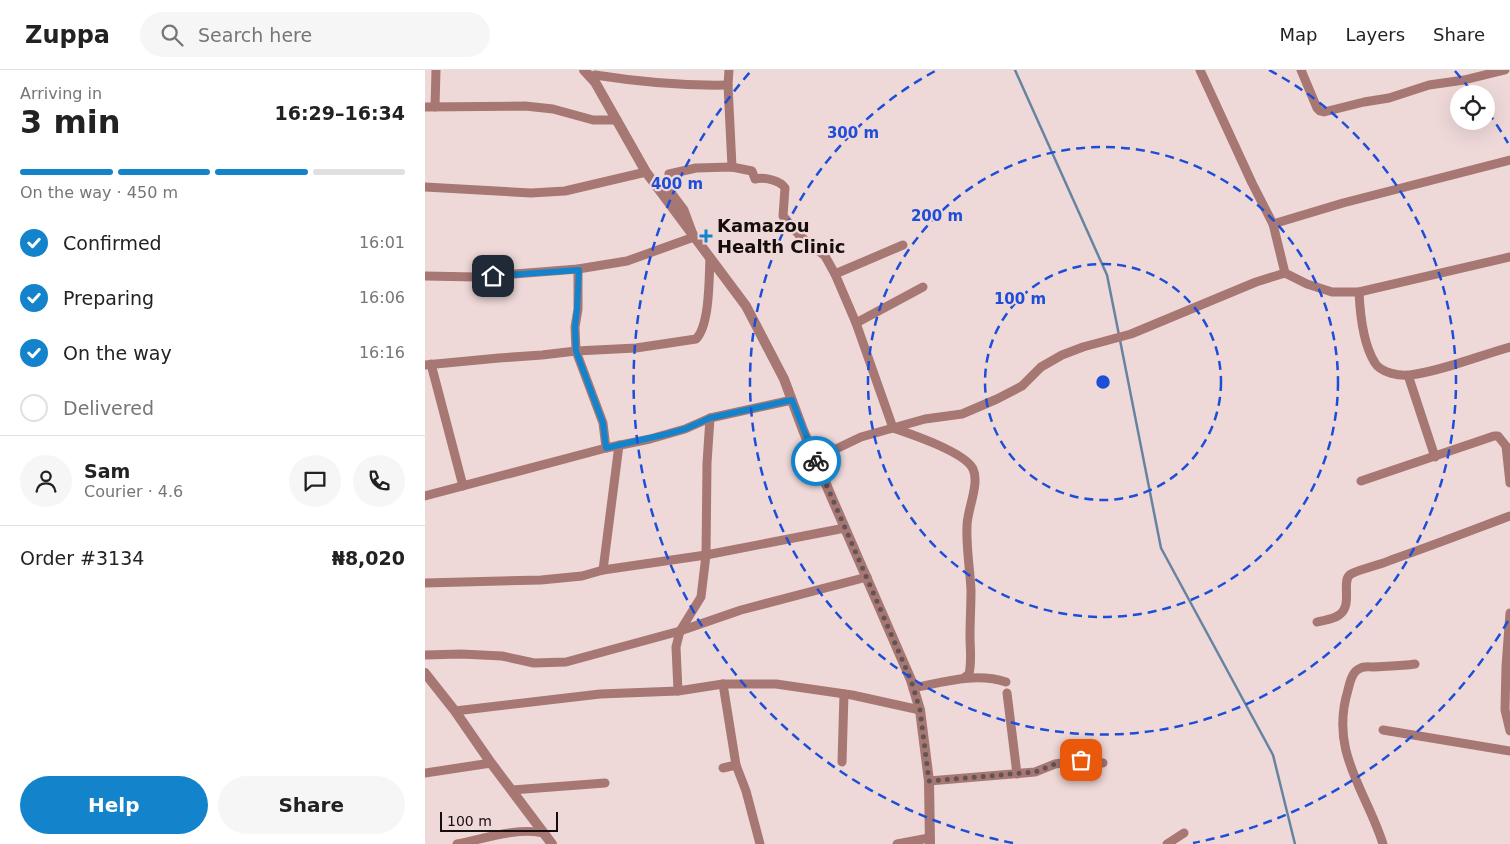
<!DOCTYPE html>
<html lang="en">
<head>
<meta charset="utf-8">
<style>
  body { margin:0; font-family:"DejaVu Sans",sans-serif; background:#f6f6f6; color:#222; height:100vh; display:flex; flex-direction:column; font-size:19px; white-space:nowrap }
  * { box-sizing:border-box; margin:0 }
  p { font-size:16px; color:#767676 }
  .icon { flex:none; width:28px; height:28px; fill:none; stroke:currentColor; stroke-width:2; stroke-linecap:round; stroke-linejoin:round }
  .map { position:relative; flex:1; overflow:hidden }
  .panel { display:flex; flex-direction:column; background:#fff; width:425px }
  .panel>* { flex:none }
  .fabs { position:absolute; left:1025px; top:15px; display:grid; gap:10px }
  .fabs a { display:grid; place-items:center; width:45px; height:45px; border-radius:50%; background:#fff; box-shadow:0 5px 20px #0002; font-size:25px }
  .scale { position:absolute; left:15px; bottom:12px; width:118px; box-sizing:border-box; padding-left:5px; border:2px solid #150e0d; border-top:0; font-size:14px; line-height:18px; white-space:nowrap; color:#150e0d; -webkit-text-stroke:4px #efd9d8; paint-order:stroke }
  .pin { position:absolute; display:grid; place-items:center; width:42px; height:42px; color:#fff; margin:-21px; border-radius:10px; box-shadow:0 2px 8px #0006 }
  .courier { position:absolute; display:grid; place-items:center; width:50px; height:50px; margin:-25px; border:4px solid #1383cc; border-radius:50%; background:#fff; color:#222; box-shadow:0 1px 6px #0007 }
  .headline em { font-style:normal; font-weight:600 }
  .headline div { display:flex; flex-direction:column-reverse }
  .headline { display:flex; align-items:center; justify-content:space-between; height:85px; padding:0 20px }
  h1 { font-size:32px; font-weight:600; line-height:38px }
  .bar { display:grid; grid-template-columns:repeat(4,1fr); gap:8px 5px; align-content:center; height:60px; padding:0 20px }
  .bar i { height:6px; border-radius:4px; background:#e0e0e0 }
  .bar .on { background:#1383cc }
  .bar p { grid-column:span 4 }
  .line { display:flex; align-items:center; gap:12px; padding:0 20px; border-top:1px solid #e0e0e0 }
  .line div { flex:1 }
  .round { display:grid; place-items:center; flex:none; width:52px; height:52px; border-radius:26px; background:#f6f6f6 }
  ol { padding:0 20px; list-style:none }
  li { display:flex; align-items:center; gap:15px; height:55px }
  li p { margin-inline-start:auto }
  li .icon { padding:5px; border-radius:50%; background:#1383cc; color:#fff; stroke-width:4 }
  li:last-child { color:#767676 }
  li i { width:28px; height:28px; border:2px solid #e0e0e0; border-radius:50% }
  .primary-button { display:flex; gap:10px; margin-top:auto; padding:10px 20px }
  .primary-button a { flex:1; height:58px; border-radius:30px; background:#1383cc; color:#fff; font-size:20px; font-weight:600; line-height:58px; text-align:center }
  .primary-button a+a { background:#f6f6f6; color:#222 }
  header { display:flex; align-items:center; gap:30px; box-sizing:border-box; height:70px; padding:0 25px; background:#fff; border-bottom:1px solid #e0e0e0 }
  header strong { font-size:24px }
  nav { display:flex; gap:28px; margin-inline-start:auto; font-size:18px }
  .search { width:350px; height:45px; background:#f6f6f6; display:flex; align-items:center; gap:12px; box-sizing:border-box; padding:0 18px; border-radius:28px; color:#767676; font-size:19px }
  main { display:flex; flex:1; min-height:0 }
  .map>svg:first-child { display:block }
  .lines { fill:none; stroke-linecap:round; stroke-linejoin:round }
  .stream { stroke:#6684a1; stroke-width:2.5 }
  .minor { stroke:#a77774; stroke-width:9 }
  .tertiary { stroke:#a77774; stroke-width:10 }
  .done { stroke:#615554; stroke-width:5; stroke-dasharray:0 9 }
  .route { stroke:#1383cc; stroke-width:6 }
  .ring { fill:none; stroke:#1d4ed8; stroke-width:2.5; stroke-dasharray:9 6 }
  .poi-dot { fill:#1383cc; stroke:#efd9d8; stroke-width:2 }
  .labels { text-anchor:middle; stroke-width:4.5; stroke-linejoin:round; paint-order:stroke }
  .poi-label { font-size:18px; font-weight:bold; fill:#150e0d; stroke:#efd9d8; text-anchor:start }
  .centre { fill:#1d4ed8; stroke:#efd9d8; stroke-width:2.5 }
  .ring-label { font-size:15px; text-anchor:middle; font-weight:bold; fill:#1d4ed8; stroke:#efd9d8; stroke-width:4.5; stroke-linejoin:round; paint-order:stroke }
</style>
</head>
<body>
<header>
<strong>Zuppa</strong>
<div class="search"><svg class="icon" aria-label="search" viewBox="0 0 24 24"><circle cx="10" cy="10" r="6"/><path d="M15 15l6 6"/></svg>Search here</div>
<nav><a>Map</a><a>Layers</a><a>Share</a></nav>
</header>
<main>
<section class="panel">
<div class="headline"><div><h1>3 min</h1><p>Arriving in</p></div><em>16:29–16:34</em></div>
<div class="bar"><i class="on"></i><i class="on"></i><i class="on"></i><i></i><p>On the way · 450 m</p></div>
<ol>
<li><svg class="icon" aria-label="check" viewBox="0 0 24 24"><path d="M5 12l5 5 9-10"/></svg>Confirmed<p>16:01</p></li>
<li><svg class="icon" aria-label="check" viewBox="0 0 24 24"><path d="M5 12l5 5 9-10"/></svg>Preparing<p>16:06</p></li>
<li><svg class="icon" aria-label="check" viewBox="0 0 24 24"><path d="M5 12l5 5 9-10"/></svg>On the way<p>16:16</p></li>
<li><i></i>Delivered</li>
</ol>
<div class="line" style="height:90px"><a class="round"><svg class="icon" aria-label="person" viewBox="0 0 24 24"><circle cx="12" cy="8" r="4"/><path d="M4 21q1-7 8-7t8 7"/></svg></a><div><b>Sam</b><p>Courier · 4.6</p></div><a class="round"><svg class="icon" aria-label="chat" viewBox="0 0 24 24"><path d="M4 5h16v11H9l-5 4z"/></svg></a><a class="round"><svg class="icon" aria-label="phone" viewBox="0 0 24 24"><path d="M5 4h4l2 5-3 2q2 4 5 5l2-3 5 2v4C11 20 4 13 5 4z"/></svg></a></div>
<div class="line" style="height:65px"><div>Order #3134</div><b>₦8,020</b></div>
<div class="primary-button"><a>Help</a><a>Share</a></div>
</section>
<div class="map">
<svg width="1085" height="774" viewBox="0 0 1085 774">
  <rect width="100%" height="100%" fill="#efd9d8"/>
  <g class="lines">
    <g class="stream">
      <path d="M 590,0 L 682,205 L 694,265"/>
      <path d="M 695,270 L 736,478 L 848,685 L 870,774"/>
    </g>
    <g class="minor">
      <path d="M 304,0 L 303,15 L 307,97"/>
      <path d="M 775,0 L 827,113 L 848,154 L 860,203"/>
      <path d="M 876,0 L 892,38 L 895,41 L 899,42 L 939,32 L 964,28 L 1004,15 L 1039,10 L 1080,0"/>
      <path d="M 170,5 C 215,12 258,16 303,15"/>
      <path d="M 0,37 L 100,36 L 128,39 L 168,50 L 192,50"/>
      <path d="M 10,37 L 11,0"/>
      <path d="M 0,117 L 106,123 L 140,121 L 221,102"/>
      <path d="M 848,154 L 918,133 L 1085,90"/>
      <path d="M 153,199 L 153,239 L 150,257 L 151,281 L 178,353 L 181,378"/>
      <path d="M 410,204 L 478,175"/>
      <path d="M 0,206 L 52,207 L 153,199 L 202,191 L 269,167 L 259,140 L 247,124 L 244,104 L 271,98 L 307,97 L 327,101 L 330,109 C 339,107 355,110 360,118 L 358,146 L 375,166 L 400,186 L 410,204 L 431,253 L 468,358 C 486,364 540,382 548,399 C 555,414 542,440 542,456 C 541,477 545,499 546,520 C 546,536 545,551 545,566 C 545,579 547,591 544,604 L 539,608"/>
      <path d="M 934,222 C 935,244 938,274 950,293 C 956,303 974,306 985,305 C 1017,301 1053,286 1085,277"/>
      <path d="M 431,253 L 498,217"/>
      <path d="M 6,294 L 38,416"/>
      <path d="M 0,295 L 74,288 L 117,285 L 151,281 L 211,278 L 271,269 C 285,255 284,208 285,187"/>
      <path d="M 983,305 L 1010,387"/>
      <path d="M 390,389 L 436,367 L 500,349 L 537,344 L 572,329 L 597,316 L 616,297 L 637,285 L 658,277 L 706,264 L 831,212 L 860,203 L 882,214 L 907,222 L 934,222 L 1085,187"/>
      <path d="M 936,411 L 1069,366 L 1073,366 L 1081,376 L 1085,413"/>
      <path d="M 0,426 L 181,378 L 225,369 L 260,359 L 285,348 L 367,330"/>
      <path d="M 178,500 L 194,375"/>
      <path d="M 0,513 L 116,510 L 157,506 L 178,500 L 281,485 L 420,458"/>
      <path d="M 1085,543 L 1081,596 L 1080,640 L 1085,661"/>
      <path d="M 892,552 C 899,550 907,550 914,545 C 929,535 915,510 926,504 C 935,499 955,495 966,490 C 1006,476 1045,461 1085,446"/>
      <path d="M 0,585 L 36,584 L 77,586 L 109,593 L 141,592 L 255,561 L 316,540 L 442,507"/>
      <path d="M 298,614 L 311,695 L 321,721 L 335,774"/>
      <path d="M 488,618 C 519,612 551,602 581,612"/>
      <path d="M 253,621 L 251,577 L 255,561 L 276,527 L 281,485 L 282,393 L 285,348"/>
      <path d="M 582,623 L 592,704"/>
      <path d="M 30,641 L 175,624 L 253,621 L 298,614 L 351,614 L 427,625 L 495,640"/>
      <path d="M 958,660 L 1085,681"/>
      <path d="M 417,692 L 419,624"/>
      <path d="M 298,698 L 311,695"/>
      <path d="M 0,703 L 66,693"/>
      <path d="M 504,711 L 610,702 L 630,694 L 656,690 L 678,693"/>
      <path d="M 87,720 L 180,713"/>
      <path d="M 32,774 C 58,769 92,757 119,763"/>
      <path d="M 472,774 L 504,768"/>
      <path d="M 742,774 L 759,763"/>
      <path d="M 958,774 C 941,720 904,682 923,620 C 925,612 927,601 936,598 C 939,596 944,597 948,597 C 962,596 976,596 990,594"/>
    </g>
    <g class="tertiary">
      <path d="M 159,0 L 170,12 L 221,102 L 321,236 L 359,309 L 378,360 L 406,426 L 486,610 L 495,640 L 504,711 L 505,774"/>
      <path d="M 0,603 L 30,641 L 66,693 L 127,774"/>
    </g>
  </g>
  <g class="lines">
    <path class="done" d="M 391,391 L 486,610 L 495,640 L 504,711 L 610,702 L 630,694 L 656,690"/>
    <path class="route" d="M 68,206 L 154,200 L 152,239 L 150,257 L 151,281 L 178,353 L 181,378 L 242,364 L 260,359 L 285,348 L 367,330 L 391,391"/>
  </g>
  <g class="ring">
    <circle cx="678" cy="312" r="118"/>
    <circle cx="678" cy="312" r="235"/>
    <path d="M844 0A353 353 0 1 1 512 0"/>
    <path d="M1083 551A470 470 0 0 1 768 773M588 773A470 470 0 0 1 326 1M1030 1A470 470 0 0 1 1048 23M1063 42A470 470 0 0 1 1083 73"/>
  </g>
  <path class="poi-dot" d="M278.5 158.5h5v5h5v5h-5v5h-5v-5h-5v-5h5z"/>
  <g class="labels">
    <g class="poi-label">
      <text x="292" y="162">Kamazou<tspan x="292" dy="21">Health Clinic</tspan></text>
    </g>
  </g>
  <circle cx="678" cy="312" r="8" class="centre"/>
  <g class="ring-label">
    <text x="428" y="68">300 m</text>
    <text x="252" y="119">400 m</text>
    <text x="512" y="151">200 m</text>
    <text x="595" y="234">100 m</text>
  </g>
</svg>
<div class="fabs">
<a><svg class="icon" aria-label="locate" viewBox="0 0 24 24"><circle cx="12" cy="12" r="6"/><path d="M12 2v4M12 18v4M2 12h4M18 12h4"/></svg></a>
</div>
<div class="scale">100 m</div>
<div class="pin" style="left:656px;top:690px;background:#ea580c"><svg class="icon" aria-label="bag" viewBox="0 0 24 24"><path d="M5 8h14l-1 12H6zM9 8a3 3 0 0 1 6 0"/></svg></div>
<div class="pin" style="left:68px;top:206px;background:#1f2937"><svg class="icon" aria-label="home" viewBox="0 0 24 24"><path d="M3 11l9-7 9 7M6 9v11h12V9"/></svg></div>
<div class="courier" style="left:391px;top:391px"><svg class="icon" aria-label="bike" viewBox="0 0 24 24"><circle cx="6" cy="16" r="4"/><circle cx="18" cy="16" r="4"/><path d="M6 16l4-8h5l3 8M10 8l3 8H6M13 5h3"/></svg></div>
</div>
</main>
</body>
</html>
